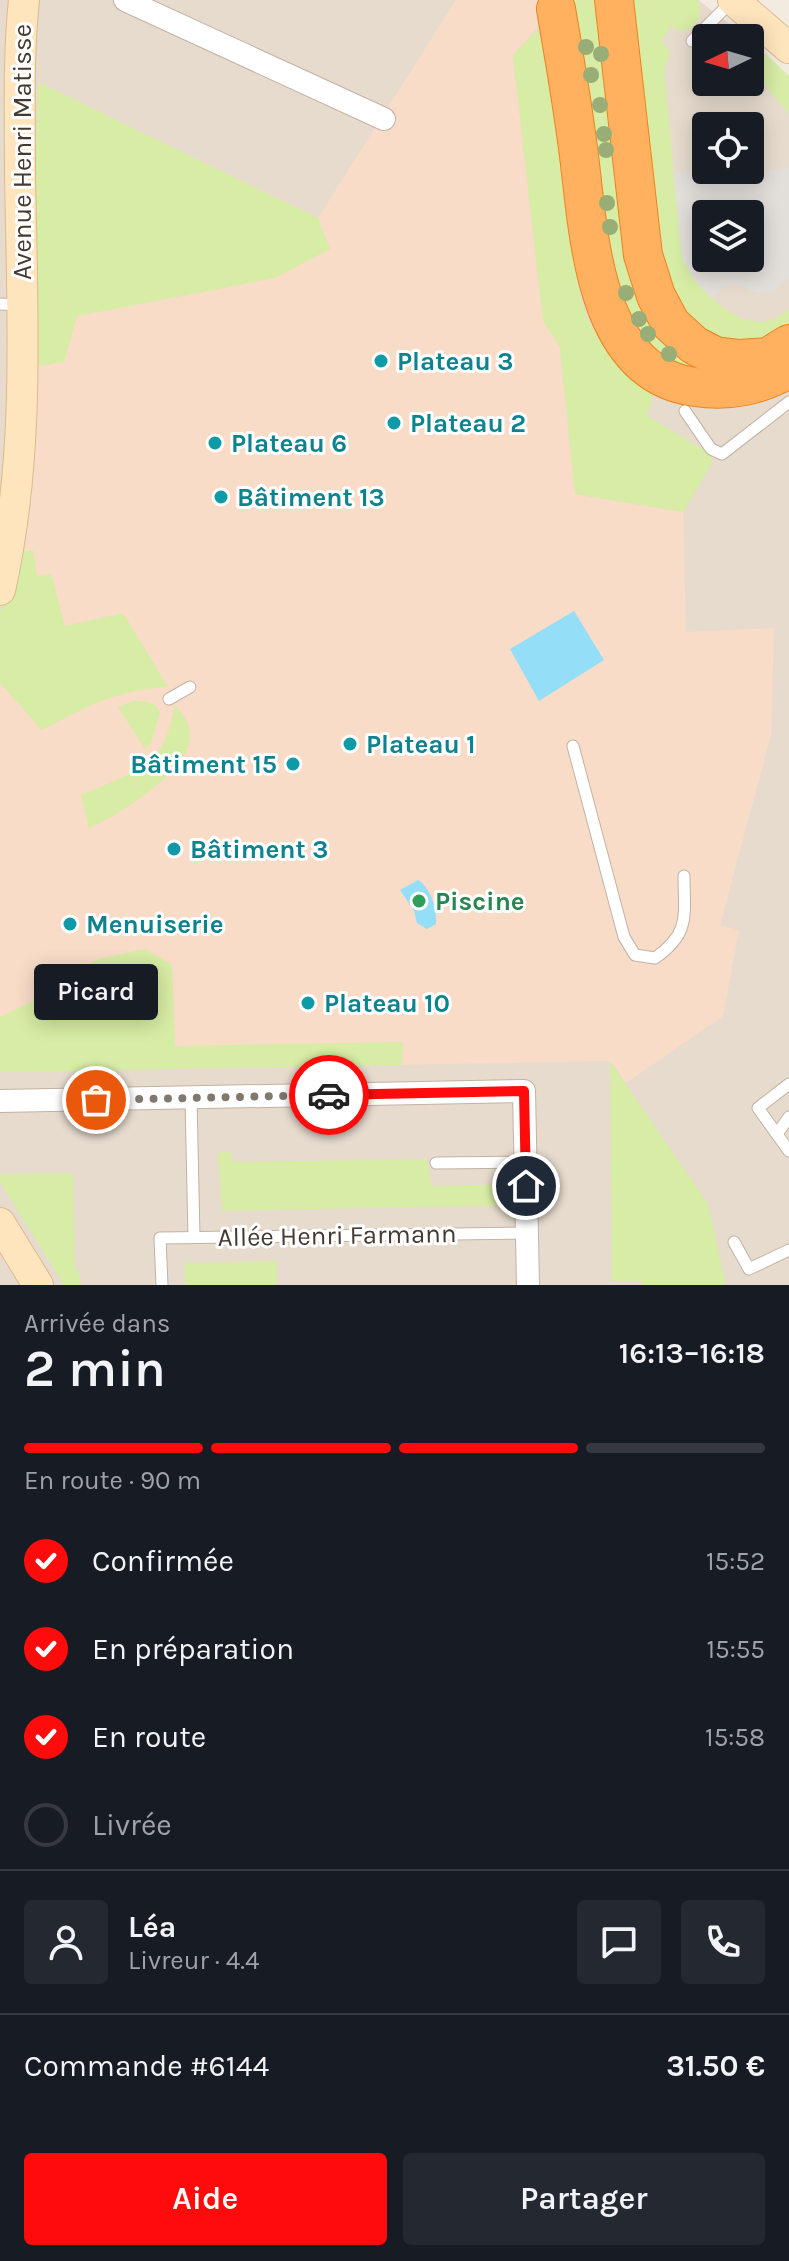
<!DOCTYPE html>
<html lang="fr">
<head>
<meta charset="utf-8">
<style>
  body { margin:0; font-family:Karla,sans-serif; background:#242831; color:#f1f3f6; height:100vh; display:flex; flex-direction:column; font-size:30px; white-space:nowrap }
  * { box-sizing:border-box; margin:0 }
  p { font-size:26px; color:#9ea1a6 }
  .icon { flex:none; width:44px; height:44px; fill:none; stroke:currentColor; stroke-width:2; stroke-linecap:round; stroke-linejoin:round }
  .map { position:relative; height:1285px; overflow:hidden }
  .sheet { display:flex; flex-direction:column; background:#171b24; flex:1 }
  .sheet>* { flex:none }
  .needle { width:52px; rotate:265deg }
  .controls { position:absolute; left:692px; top:24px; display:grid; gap:16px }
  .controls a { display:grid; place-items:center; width:72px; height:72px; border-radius:8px; background:#171b24; box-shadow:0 4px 20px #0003; font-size:40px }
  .pin { position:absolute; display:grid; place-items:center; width:68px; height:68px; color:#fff; margin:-34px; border:4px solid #fff; border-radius:50%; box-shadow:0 2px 8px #0007 }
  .courier { position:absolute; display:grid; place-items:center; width:80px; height:80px; margin:-40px; border:6px solid #ff0b0c; border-radius:50%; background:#fff; color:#222; box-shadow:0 2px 10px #0007 }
  .bubble { position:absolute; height:56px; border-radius:8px; background:#171b24; box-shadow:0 4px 20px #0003; font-size:26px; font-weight:600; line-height:56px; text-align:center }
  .summary em { font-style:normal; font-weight:600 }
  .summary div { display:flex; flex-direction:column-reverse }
  .summary { display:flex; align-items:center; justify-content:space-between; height:136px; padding:0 24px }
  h1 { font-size:52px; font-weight:600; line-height:60px }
  .bar { display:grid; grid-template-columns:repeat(4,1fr); gap:12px 8px; align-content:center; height:96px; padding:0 24px }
  .bar i { height:10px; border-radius:6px; background:#363941 }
  .bar .on { background:#ff0b0c }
  .bar p { grid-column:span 4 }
  .line { display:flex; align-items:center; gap:20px; padding:0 24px; border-top:2px solid #363941 }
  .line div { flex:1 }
  .round { display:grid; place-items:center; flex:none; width:84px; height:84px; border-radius:8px; background:#242831 }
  ol { padding:0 24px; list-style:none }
  li { display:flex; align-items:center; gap:24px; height:88px }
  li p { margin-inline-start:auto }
  li .icon { padding:8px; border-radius:50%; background:#ff0b0c; color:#fff; stroke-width:4 }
  li:last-child { color:#9ea1a6 }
  li i { width:44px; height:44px; border:4px solid #363941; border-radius:50% }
  .primary-button { display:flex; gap:16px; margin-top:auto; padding:16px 24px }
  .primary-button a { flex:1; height:92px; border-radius:8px; background:#ff0b0c; color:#fff; font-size:32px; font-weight:600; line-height:92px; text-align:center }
  .primary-button a+a { background:#242831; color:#f1f3f6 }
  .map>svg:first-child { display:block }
  .residential { fill:#e7dbce; fill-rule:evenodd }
  .commercial { fill:#f8dcc8 }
  .green { fill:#d7eca4 }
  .parking { fill:#e2deda; fill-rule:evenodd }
  .water { fill:#94def8 }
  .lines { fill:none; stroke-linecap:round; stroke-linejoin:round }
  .lane-casing { stroke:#c1b3a5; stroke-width:13 }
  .street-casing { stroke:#c1b3a5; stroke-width:24 }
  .secondary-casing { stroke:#dbbb8c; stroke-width:32 }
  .highway-casing { stroke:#ee821f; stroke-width:40 }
  .lane { stroke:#fff; stroke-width:11 }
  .street { stroke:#fff; stroke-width:22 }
  .secondary { stroke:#ffe5be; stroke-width:30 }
  .highway { stroke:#ffb15f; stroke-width:38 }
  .tree { fill:#99ad76 }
  .done { stroke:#81786e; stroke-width:8; stroke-dasharray:0 14.4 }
  .route { stroke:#ff0b0c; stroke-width:10 }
  .culture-dot { fill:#0f9aa8; stroke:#fff; stroke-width:3 }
  .leisure-dot { fill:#2e9e5b; stroke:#fff; stroke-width:3 }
  .labels { text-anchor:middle; stroke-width:6; stroke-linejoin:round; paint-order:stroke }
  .street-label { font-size:26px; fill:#443a31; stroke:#fff }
  .culture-label { font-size:26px; font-weight:bold; fill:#0d838f; stroke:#fff; text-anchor:start }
  .leisure-label { font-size:26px; font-weight:bold; fill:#27864d; stroke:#fff; text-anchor:start }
</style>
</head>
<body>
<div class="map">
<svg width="789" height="1285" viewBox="0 0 789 1285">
  <rect width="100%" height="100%" fill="#f3eae0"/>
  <path class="residential" d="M 0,0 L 698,0 L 748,38 L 706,38 L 706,82 L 750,82 L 750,41 L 789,83 L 789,1285 L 0,1285 ZM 706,126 L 750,126 L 750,170 L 706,170 ZM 706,214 L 750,214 L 750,258 L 706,258 Z"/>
  <path class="commercial" d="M 456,0 L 562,0 L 513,55 L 543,320 L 560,347 L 575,494 L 683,512 L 686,632 L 774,628 L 771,735 L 720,925 L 739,930 L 723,1016 L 626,1083 L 610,1061 L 0,1072 L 0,613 L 27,513 L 38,82 L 318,218 Z"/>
  <g class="green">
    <path d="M 568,0 L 605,0 L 641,299 L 696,361 L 699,376 L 644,346 L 610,277 L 601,182 L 575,22 Z"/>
    <path d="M 631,0 L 696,0 L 700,3 L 699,18 L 692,28 L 678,31 L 671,26 L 662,40 L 670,53 L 664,70 L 682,257 C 700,291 747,347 789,309 L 789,334 L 765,345 L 723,341 L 701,327 L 686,312 L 666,273 Z"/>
    <path d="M 538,29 C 553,86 561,146 570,205 C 575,240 573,280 586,314 C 600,348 625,371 654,392 L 647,416 L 711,454 L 712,463 L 683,512 L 575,494 L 560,347 L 543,321 L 513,55 Z"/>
    <path d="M 750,39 L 789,76 L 789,114 L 750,67 Z"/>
    <path d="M 38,82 L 318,218 L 330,249 L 275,278 L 77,316 L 64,362 L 31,367 Z"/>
    <path d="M 33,550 L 37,576 L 51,574 L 65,626 L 123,613 L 168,687 C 113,691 90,705 42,730 L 0,683 L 0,613 L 17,552 Z"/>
    <path d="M 134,701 C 146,701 154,701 160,712 L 151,743 L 145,749 L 118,707 Z"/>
    <path d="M 175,705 C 183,714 191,725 190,738 C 186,773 119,815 89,828 L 81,795 C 104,785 144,772 158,752 C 168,739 171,721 175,705 Z"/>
    <path d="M 145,949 L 172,965 L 175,1046 L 403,1042 L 402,1065 L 0,1072 L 0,1017 L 44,996 L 58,981 L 98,959 Z"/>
    <path d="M 610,1061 L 708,1204 L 726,1285 L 643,1285 L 643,1281 L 612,1281 Z"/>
    <path d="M 231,1152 L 232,1162 L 427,1159 L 431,1186 L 516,1184 L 515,1205 L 222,1211 L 218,1153 Z"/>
    <path d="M 73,1173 L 75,1270 L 79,1271 L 81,1285 L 64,1285 L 0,1182 L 0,1174 Z"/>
    <path d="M 277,1261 L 277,1285 L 185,1285 L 185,1263 Z"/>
  </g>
  <path class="parking" d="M 789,168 L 789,278 L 780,287 L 768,292 L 756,292 L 730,283 L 711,298 L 694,280 L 682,257 L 673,172 L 706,169 L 734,170 L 735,174 ZM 706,214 L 750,214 L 750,258 L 706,258 Z"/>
  <g class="water">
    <path d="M 574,611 L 604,660 L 539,701 L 510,649 Z"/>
    <path d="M 418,880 C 431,888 437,909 436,924 L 427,929 L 417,923 L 414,911 L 400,890 Z"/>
  </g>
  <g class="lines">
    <g class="lane-casing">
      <g id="lane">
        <path d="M 692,41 L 731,2"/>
        <path d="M 0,304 L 22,305"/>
        <path d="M 685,411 L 711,449 L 722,454 L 789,402"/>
        <path d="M 169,699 L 190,687"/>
        <path d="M 573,746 L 624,937 L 635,955 L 655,958 C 691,933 684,915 684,876"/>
        <path d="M 789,1084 L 758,1108 L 789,1151"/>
        <path d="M 191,1098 L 194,1237"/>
        <path d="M 777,1134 L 789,1117"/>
        <path d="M 436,1163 L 525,1162"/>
        <path d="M 734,1242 L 749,1269 L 789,1250"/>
        <path d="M 162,1285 L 160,1238 L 527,1233"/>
      </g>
    </g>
    <g class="street-casing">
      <g id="street">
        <path d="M 125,0 L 384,119"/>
        <path d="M 0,1101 L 524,1091 L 528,1285"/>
      </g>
    </g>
    <g class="secondary-casing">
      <g id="secondary">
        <path d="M 733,0 L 789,48"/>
        <path d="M 0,590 C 31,453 22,310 20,171 C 20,114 18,57 24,0"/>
        <path d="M 0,1223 L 38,1285"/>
      </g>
    </g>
    <g class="highway-casing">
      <g id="highway">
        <path d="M 614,0 L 643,255 L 656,296 L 671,324 L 694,345 L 715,356 L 739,359 L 768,357 L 789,344"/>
        <path d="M 556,9 C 564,55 572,102 578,148 C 589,229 591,373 695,387 C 730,392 758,386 789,369"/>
      </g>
    </g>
    <use href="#lane" class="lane"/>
    <use href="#street" class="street"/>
    <use href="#secondary" class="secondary"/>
    <use href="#highway" class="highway"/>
  </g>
  <g class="tree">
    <circle cx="586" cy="47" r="8"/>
    <circle cx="601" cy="54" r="8"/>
    <circle cx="591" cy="75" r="8"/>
    <circle cx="600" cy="105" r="8"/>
    <circle cx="604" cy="134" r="8"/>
    <circle cx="606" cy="150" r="8"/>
    <circle cx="607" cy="203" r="8"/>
    <circle cx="610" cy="227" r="8"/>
    <circle cx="626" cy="293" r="8"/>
    <circle cx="639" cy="319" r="8"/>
    <circle cx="648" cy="334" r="8"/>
    <circle cx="669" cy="354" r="8"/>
  </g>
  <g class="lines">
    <path class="done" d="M 96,1100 L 329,1095"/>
    <path class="route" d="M 329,1095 L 524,1091 L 526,1186"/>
  </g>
  <g class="culture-dot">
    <circle cx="381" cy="361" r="8"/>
    <circle cx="394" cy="423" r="8"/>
    <circle cx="215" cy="443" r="8"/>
    <circle cx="221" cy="497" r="8"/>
    <circle cx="350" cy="744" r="8"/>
    <circle cx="293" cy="764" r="8"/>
    <circle cx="174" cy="849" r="8"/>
    <circle cx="70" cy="924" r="8"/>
    <circle cx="308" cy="1003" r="8"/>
  </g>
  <circle class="leisure-dot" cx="419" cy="901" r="8"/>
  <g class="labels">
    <g class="street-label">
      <text transform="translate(22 152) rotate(-90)" y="9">Avenue Henri Matisse</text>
      <text transform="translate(337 1235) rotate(-1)" y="9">Allée Henri Farmann</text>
    </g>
    <g class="culture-label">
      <text x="397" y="370">Plateau 3</text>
      <text x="410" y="432">Plateau 2</text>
      <text x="231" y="452">Plateau 6</text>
      <text x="237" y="506">Bâtiment 13</text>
      <text x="366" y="753">Plateau 1</text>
      <text x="277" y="773" text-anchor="end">Bâtiment 15</text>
      <text x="190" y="858">Bâtiment 3</text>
      <text x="86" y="933">Menuiserie</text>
      <text x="324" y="1012">Plateau 10</text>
    </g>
    <g class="leisure-label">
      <text x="435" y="910">Piscine</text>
    </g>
  </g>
</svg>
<div class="controls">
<a><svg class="needle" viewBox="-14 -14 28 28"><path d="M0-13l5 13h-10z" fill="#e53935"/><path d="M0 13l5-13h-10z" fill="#9ea1a6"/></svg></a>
<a><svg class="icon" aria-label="locate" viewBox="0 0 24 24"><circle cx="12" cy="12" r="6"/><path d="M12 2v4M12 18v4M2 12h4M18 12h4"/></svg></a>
<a><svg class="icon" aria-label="layers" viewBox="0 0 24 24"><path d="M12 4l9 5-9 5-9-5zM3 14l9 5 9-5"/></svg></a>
</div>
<div class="pin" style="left:96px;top:1100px;background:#ea580c"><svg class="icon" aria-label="bag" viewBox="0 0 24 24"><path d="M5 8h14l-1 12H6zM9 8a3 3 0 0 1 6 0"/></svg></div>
<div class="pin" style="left:526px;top:1186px;background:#1f2937"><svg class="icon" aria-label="home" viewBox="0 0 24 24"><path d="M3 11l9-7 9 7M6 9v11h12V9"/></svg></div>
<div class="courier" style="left:329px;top:1095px"><svg class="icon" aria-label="car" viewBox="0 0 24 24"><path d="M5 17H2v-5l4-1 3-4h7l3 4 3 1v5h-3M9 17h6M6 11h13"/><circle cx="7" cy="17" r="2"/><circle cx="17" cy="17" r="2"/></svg></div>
<div class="bubble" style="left:34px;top:964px;width:124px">Picard</div>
</div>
<section class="sheet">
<div class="summary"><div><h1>2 min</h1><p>Arrivée dans</p></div><em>16:13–16:18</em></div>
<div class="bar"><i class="on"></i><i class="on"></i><i class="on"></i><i></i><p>En route · 90 m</p></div>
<ol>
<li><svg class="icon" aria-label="check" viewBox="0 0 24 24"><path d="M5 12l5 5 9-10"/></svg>Confirmée<p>15:52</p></li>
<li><svg class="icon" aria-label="check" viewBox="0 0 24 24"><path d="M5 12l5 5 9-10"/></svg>En préparation<p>15:55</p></li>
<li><svg class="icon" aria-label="check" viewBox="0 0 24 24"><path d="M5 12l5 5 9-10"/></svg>En route<p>15:58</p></li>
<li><i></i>Livrée</li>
</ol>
<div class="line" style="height:144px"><a class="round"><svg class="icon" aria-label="person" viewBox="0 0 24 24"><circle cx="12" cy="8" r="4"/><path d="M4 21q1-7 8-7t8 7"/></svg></a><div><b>Léa</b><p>Livreur · 4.4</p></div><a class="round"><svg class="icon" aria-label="chat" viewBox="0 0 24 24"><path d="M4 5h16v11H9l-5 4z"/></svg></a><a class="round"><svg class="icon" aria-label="phone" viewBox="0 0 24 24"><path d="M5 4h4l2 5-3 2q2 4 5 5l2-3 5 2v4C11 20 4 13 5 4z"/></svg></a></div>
<div class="line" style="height:104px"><div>Commande #6144</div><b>31.50 €</b></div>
<div class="primary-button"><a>Aide</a><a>Partager</a></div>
</section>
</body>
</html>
